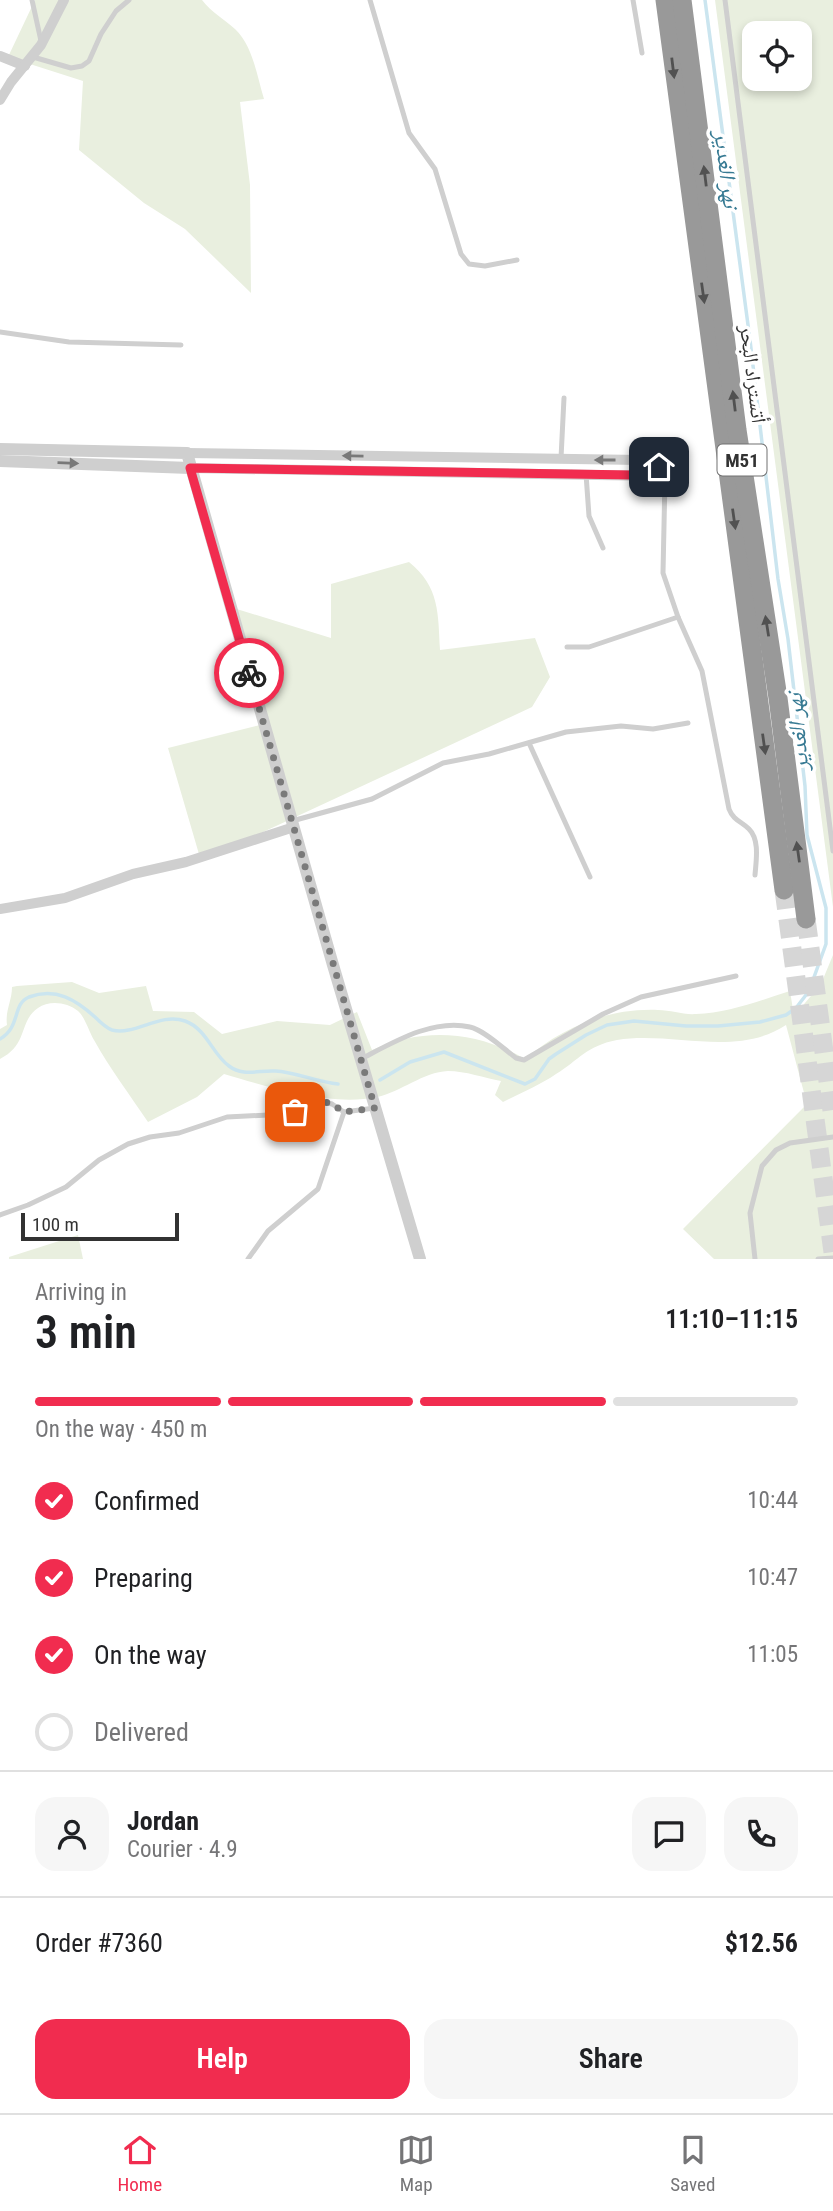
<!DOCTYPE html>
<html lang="en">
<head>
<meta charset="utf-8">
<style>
  body { margin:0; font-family:"Roboto Condensed","Noto Naskh Arabic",sans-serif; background:#f6f6f6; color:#202124; height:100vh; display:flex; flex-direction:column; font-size:26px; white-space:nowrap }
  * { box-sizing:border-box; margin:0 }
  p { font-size:23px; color:#757577 }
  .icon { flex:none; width:38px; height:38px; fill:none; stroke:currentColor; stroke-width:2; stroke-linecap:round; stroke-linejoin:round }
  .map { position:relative; height:1259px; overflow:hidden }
  .sheet { display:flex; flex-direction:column; background:#fff; flex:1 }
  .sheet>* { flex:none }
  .fabs { position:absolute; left:742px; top:21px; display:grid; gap:14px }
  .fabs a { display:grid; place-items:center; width:70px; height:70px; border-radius:14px; background:#fff; box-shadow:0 4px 10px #0003; font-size:35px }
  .scale { position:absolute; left:21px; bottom:18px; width:158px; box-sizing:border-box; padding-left:7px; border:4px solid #323232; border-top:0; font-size:19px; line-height:24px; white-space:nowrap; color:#323232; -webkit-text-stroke:5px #fff; paint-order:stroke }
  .pin { position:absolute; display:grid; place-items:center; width:60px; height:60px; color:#fff; margin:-30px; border-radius:14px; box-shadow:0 4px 10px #0006 }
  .courier { position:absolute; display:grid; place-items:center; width:70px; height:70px; margin:-35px; border:5px solid #f12c4f; border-radius:50%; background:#fff; color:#222; box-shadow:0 2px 9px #0007 }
  .headline em { font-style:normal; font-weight:600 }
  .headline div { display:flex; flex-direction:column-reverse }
  .headline { display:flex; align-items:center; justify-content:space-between; height:119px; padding:0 35px }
  h1 { font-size:46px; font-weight:600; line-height:52px }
  .bar { display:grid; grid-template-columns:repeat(4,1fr); gap:10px 7px; align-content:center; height:84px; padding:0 35px }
  .bar i { height:9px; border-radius:5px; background:#e0e0e0 }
  .bar .on { background:#f12c4f }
  .bar p { grid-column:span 4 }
  .line { display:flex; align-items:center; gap:18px; padding:0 35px; border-top:2px solid #e0e0e0 }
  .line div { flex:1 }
  .round { display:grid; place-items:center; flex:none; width:74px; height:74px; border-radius:21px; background:#f6f6f6 }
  ol { padding:0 35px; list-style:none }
  li { display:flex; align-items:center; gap:21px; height:77px }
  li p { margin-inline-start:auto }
  li .icon { padding:7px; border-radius:50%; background:#f12c4f; color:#fff; stroke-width:4 }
  li:last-child { color:#757577 }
  li i { width:38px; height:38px; border:4px solid #e0e0e0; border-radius:50% }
  .action { display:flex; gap:14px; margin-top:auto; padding:14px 35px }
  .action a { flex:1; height:80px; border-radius:21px; background:#f12c4f; color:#fff; font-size:28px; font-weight:600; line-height:80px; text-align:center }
  .action a+a { background:#f6f6f6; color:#202124 }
  .tab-bar { display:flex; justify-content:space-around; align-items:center; height:98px; border-top:2px solid #e0e0e0; background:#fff; font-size:19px; color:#757577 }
  .tab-bar a { display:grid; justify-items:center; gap:4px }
  .tab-bar .on { color:#f12c4f }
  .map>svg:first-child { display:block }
  .green { fill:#e9efdf; fill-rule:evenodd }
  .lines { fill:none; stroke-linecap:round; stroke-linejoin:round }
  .stream { stroke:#cbe5ef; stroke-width:3.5 }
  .motorway-tunnel { stroke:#d6d6d6; stroke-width:19; stroke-dasharray:19 10; stroke-linecap:butt }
  .service { stroke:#cfcfcf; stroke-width:5 }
  .minor { stroke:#cfcfcf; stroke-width:10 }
  .tertiary { stroke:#cfcfcf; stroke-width:12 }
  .motorway { stroke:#999; stroke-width:19 }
  .oneway { fill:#515151 }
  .oneway2 { fill:#797979 }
  .done { stroke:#7a7a7a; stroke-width:7; stroke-dasharray:0 12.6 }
  .route { stroke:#f12c4f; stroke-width:9 }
  .labels { text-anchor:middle; stroke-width:7; stroke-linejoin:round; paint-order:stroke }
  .shield { fill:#fff; stroke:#707070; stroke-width:2 }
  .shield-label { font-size:19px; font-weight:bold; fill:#323232 }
  .street-label { font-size:21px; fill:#323232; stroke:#fff }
  .water-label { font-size:23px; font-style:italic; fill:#377a93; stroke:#fff }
</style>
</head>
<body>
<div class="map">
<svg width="833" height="1259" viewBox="0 0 833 1259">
  <rect width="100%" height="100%" fill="#fff"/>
  <g class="green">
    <path d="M 35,0 L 202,0 C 212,13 223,18 235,29 C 253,46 257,76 264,99 L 240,102 L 250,185 L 251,293 L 185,229 L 144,203 L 79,150 L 83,81 L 8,57 Z"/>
    <path d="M 715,0 L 833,0 L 833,907 ZM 754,33 L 800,33 L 800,79 L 754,79 Z"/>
    <path d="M 409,562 C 440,587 438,614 440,650 L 535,638 L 550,677 L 532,707 L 201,861 L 168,748 L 260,725 L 227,606 L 331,638 L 331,584 Z"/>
    <path d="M 833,955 L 833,1259 L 714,1259 L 683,1229 L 807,1104 L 786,1025 C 736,1058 672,1031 617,1040 C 586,1046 579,1060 556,1074 C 540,1085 521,1093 503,1102 L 495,1095 L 501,1081 C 485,1078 465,1071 448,1071 C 423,1072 401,1092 377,1097 C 331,1107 268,1087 224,1074 L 197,1097 L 148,1122 C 130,1095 110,1069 94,1040 C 89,1032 85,1017 78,1011 C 67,1002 49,1000 38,1008 C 18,1022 29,1044 0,1059 L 0,1029 L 7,1025 C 5,1011 12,1001 12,987 L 17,986 L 72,982 L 99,993 L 146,986 L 153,1011 L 194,1012 L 222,1034 L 277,1021 L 330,1025 L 357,1012 L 372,1050 C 424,1027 476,1031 525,1059 C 563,1027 608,1008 658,1010 C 671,1010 683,1015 696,1014 C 728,1013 759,1001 790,991 L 794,1016 L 821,984 Z"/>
    <path d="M 78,1235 L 83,1259 L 9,1259 L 9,1257 Z"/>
  </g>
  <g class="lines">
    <g class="stream">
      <path d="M 0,1039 C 21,1027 12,1004 29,997 C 56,987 76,1000 95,1017 C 100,1022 106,1028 112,1030 C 135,1036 160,1012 185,1021 C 207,1029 212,1054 229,1066 C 243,1077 259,1070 275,1071 C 296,1072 317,1082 338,1084"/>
      <path d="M 380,1080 L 410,1062 L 444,1052 L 525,1084 L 535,1079 L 549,1059 L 556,1054 L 586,1035 L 607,1025 L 634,1021 L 686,1026 L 718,1026 L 760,1022 L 786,1015 L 796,1008 L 809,991 L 826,944 L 826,908 L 807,835 L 805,786 L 788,639 L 778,579 L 750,340 L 705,0"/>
    </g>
    <g class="motorway-tunnel">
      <path d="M 784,890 L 833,1252"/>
      <path d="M 806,919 L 833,1118"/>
    </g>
    <g class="service">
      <path d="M 32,0 L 41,41"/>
      <path d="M 370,0 L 409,133 L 435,169 L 461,254 L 469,264 L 485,266 L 517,260"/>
      <path d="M 633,0 L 642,53"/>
      <path d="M 725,0 L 833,851"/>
      <path d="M 33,57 L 71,68 L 82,66 L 89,61 L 101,34 L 116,11 L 129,0"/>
      <path d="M 0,332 L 69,342 L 181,345"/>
      <path d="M 561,458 L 564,398"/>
      <path d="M 586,474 L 589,516 L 603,548"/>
      <path d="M 665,478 L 663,573 L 678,617 L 702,671 L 729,809 C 733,820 742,822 749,829 C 760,840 756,861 755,875"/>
      <path d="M 567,647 L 589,647 L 678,617"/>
      <path d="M 529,743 L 590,877"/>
      <path d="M 292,821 L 372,799 L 443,763 L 489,754 L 566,732 L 621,726 L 653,729 L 688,723"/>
      <path d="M 361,1059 C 392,1043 433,1018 470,1027 C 484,1030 504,1049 516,1058 L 524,1060 L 603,1014 L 641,997 L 736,976"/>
      <path d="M 0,1215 L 28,1205 L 66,1187 L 99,1160 L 128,1144 L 150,1137 L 179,1133 L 227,1117 L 287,1114 L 317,1100 L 332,1104 L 344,1112"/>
      <path d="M 248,1259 L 268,1231 L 318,1189 L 344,1112 L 375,1108"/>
      <path d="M 755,1259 L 750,1213 L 762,1166 L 776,1150 L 790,1143 L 833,1137"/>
      <path d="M 818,1259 L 833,1258"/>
    </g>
    <g class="minor">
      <path d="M 0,56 L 25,66"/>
      <path d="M 0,100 L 11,82 L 41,45 L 64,0"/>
      <path d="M 187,453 L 640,460 L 656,465 L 665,478"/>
      <path d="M 190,468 L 656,476 L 665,478"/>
      <path d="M 0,909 L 65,898 L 133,874 L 186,862 L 294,827"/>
    </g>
    <g class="tertiary">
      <path d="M 0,449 L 187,453 L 333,965 L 420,1259"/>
      <path d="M 0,461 L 190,468"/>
    </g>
    <g class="motorway">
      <path d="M 665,0 L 784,890"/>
      <path d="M 682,0 L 737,430 L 778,698 L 806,919"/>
    </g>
  </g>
  <defs><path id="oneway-solid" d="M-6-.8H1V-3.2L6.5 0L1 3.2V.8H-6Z" transform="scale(1.75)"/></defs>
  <g class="oneway">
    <use href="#oneway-solid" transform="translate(673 68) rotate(83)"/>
    <use href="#oneway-solid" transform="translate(705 176) rotate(-97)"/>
    <use href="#oneway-solid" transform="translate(703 293) rotate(82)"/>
    <use href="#oneway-solid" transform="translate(734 401) rotate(-97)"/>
    <use href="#oneway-solid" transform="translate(734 519) rotate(82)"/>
    <use href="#oneway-solid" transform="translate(767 626) rotate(-99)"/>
    <use href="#oneway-solid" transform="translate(764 744) rotate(82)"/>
    <use href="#oneway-solid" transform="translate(798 852) rotate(-98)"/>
  </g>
  <g class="oneway2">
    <use href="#oneway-solid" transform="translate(353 456) rotate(-179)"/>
    <use href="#oneway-solid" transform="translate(605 460) rotate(-180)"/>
    <use href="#oneway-solid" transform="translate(68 463) rotate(2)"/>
  </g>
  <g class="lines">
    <path class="done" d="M 249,673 L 375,1108 L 344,1112 L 332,1104 L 317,1100 L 295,1112"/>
    <path class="route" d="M 249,673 L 190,468 L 633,475 L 665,478 L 659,467"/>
  </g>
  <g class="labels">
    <rect class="shield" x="717.5" y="444.5" width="49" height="31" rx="5"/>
    <g class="shield-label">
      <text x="742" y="467">M51</text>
    </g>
    <g class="street-label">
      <text transform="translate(753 374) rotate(83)" y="7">أتستراد البحر</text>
    </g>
    <g class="water-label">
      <text transform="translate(727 169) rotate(83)" y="8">نهر الغدير</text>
      <text transform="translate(797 732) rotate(-95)" y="8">نهر الغدير</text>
    </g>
  </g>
</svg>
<div class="fabs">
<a><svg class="icon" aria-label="locate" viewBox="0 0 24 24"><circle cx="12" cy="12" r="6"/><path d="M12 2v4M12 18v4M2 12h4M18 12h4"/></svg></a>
</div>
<div class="scale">100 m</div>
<div class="pin" style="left:295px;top:1112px;background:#ea580c"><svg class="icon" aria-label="bag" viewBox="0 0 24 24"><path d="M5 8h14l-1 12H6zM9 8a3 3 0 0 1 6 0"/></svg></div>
<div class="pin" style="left:659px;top:467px;background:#1f2937"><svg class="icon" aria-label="home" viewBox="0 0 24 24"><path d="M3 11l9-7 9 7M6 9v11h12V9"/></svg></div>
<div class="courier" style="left:249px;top:673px"><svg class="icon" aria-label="bike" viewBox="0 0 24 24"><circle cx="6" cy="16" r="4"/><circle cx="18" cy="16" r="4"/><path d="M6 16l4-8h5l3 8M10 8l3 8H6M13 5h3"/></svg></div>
</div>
<section class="sheet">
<div class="headline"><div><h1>3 min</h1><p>Arriving in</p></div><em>11:10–11:15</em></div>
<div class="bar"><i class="on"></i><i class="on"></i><i class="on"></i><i></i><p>On the way · 450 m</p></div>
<ol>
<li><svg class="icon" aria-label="check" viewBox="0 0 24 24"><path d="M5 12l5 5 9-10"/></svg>Confirmed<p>10:44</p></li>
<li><svg class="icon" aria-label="check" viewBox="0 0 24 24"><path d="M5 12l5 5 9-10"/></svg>Preparing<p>10:47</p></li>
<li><svg class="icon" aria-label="check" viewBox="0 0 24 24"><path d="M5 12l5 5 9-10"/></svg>On the way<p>11:05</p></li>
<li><i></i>Delivered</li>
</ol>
<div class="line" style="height:126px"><a class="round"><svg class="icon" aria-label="person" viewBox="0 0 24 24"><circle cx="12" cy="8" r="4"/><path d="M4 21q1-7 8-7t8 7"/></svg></a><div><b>Jordan</b><p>Courier · 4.9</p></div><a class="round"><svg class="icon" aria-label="chat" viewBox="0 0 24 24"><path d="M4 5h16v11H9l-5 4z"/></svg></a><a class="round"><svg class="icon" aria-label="phone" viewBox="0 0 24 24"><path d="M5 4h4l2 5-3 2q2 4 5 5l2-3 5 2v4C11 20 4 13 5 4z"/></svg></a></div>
<div class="line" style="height:91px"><div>Order #7360</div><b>$12.56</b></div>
<div class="action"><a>Help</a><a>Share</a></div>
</section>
<nav class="tab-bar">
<a class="on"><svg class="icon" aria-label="home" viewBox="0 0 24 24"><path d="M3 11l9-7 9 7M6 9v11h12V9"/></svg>Home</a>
<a><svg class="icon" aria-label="map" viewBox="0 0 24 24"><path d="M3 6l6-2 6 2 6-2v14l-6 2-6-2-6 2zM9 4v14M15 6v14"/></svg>Map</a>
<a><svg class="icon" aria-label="saved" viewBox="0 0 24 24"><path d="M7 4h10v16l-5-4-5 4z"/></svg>Saved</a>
</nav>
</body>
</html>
